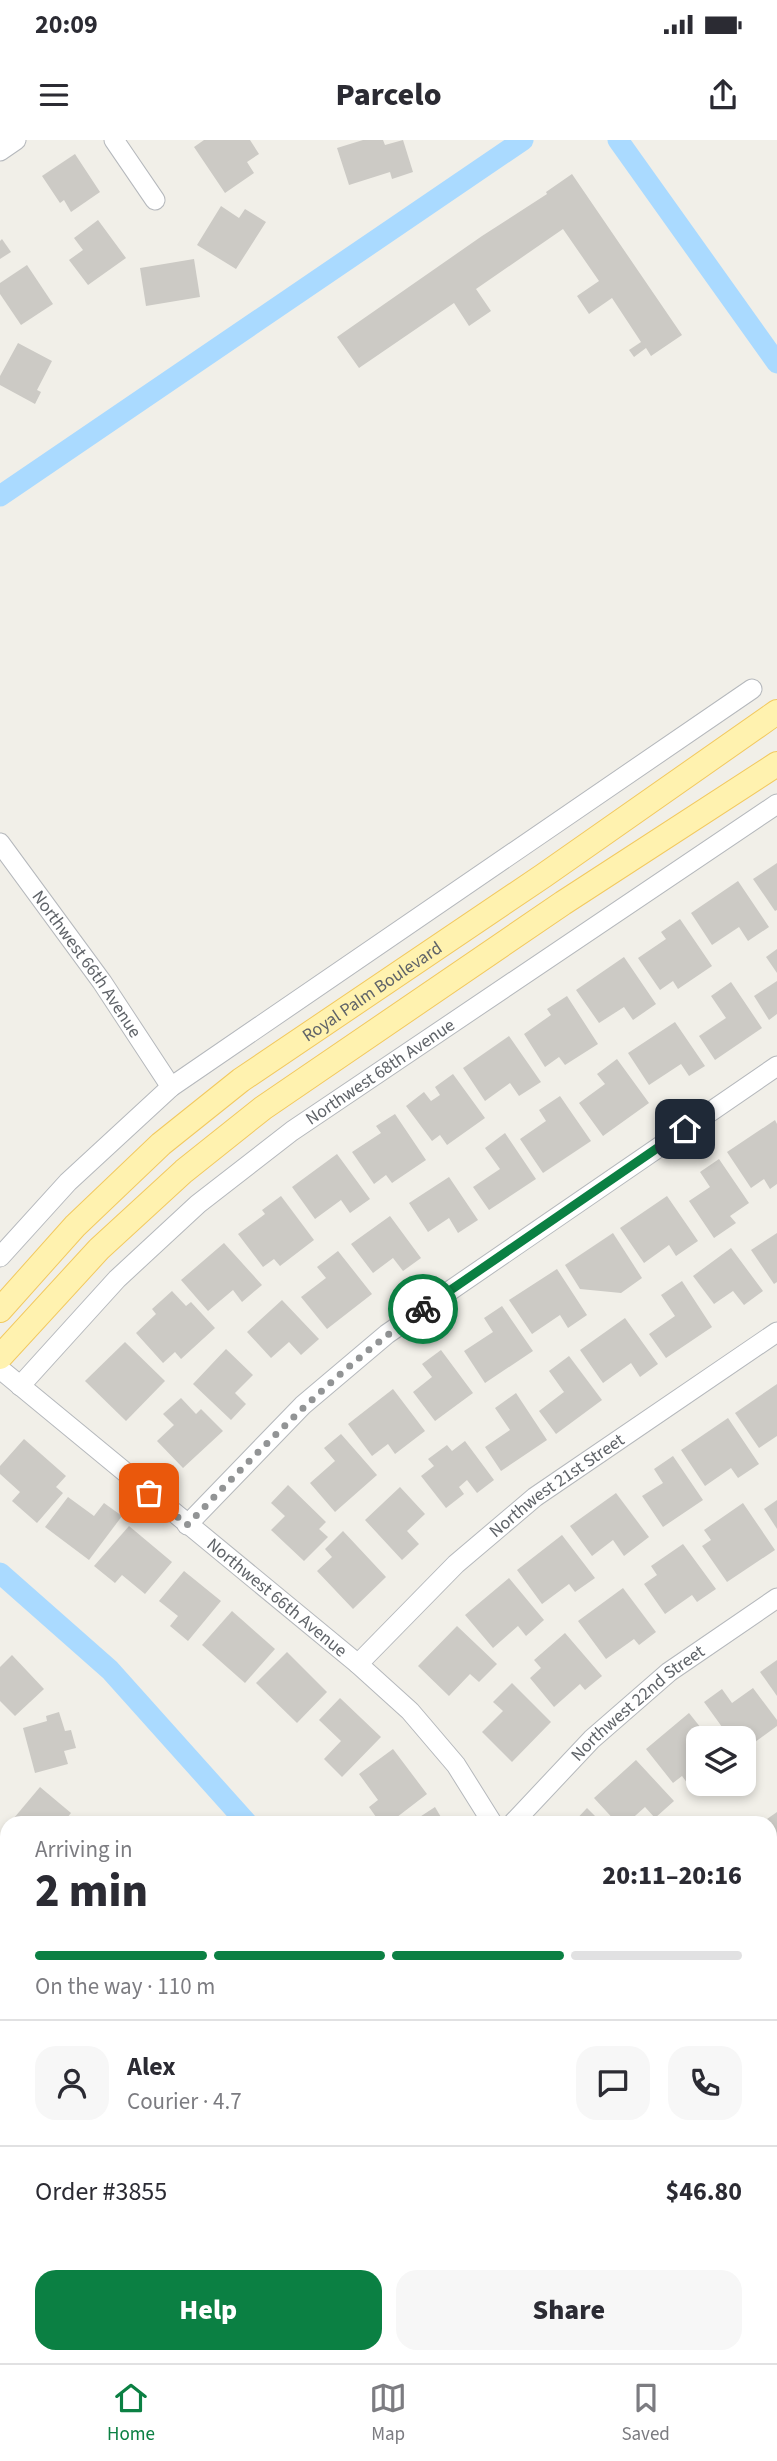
<!DOCTYPE html>
<html lang="en">
<head>
<meta charset="utf-8">
<style>
  body { margin:0; font-family:"Source Sans 3",sans-serif; background:#f7f7f7; color:#2b2b33; height:100vh; display:flex; flex-direction:column; font-size:26px; white-space:nowrap }
  * { box-sizing:border-box; margin:0 }
  p { font-size:23px; color:#7c7c81 }
  .icon { flex:none; width:38px; height:38px; fill:none; stroke:currentColor; stroke-width:2; stroke-linecap:round; stroke-linejoin:round }
  .map { position:relative; flex:1; overflow:hidden }
  .side { position:absolute; left:0px; top:1676px; width:777px; height:548px; display:flex; flex-direction:column; background:#fff; border-radius:21px 21px 0 0; box-shadow:0 4px 10px #0003 }
  .side>* { flex:none }
  .controls { position:absolute; left:686px; top:1586px; display:grid; gap:14px }
  .controls a { display:grid; place-items:center; width:70px; height:70px; border-radius:14px; background:#fff; box-shadow:0 4px 10px #0003; font-size:35px }
  .pin { position:absolute; display:grid; place-items:center; width:60px; height:60px; color:#fff; margin:-30px; border-radius:14px; box-shadow:0 4px 10px #0006 }
  .courier { position:absolute; display:grid; place-items:center; width:70px; height:70px; margin:-35px; border:5px solid #0b8043; border-radius:50%; background:#fff; color:#222; box-shadow:0 2px 9px #0007 }
  .head em { font-style:normal; font-weight:800 }
  .head div { display:flex; flex-direction:column-reverse }
  .head { display:flex; align-items:center; justify-content:space-between; height:119px; padding:0 35px }
  h1 { font-size:46px; font-weight:800; line-height:52px }
  .bar { display:grid; grid-template-columns:repeat(4,1fr); gap:10px 7px; align-content:center; height:84px; padding:0 35px }
  .bar i { height:9px; border-radius:5px; background:#e1e1e2 }
  .bar .active { background:#0b8043 }
  .bar p { grid-column:span 4 }
  .line { display:flex; align-items:center; gap:18px; padding:0 35px; border-top:2px solid #e1e1e2 }
  .line div { flex:1 }
  .round { display:grid; place-items:center; flex:none; width:74px; height:74px; border-radius:21px; background:#f7f7f7 }
  .button { display:flex; gap:14px; margin-top:auto; padding:14px 35px }
  .button a { flex:1; height:80px; border-radius:21px; background:#0b8043; color:#fff; font-size:28px; font-weight:800; line-height:80px; text-align:center }
  .button a+a { background:#f7f7f7; color:#2b2b33 }
  .status { display:flex; justify-content:space-between; align-items:center; height:49px; padding:0 35px; background:#fff; direction:ltr }
  .status svg { height:19px; fill:currentColor }
  header { display:flex; justify-content:space-between; align-items:center; height:91px; padding:0 35px; background:#fff; font-size:32px; font-weight:800 }
  .menu { display:flex; justify-content:space-around; align-items:center; height:98px; border-top:2px solid #e1e1e2; background:#fff; font-size:19px; color:#7c7c81 }
  .menu a { display:grid; justify-items:center; gap:4px }
  .menu .active { color:#0b8043 }
  .map>svg:first-child { display:block }
  .lines { fill:none; stroke-linecap:round; stroke-linejoin:round }
  .canal { stroke:#aadaff; stroke-width:21 }
  .building { fill:#cccac5 }
  .minor-casing { stroke:#b5b8bc; stroke-width:21 }
  .major-casing { stroke:#f2c960; stroke-width:26 }
  .minor { stroke:#fff; stroke-width:19 }
  .major { stroke:#fff2af; stroke-width:24 }
  .done { stroke:#929495; stroke-width:7; stroke-dasharray:0 12.6 }
  .route { stroke:#0b8043; stroke-width:9 }
  .labels { text-anchor:middle; stroke-width:5; stroke-linejoin:round; paint-order:stroke }
  .street-label { font-size:18px; fill:#5f6368; stroke:#fff }
</style>
</head>
<body>
<div class="status"><b>20:09</b><svg viewBox="0 0 49 12"><path d="M0 12V9h3v3zM5 12V6h3v6zM10 12V3h3v9zM15 12V0h3v12zM26 1h20v11H26zM47 4h2v5h-2z"/></svg></div>
<header><svg class="icon" aria-label="menu" viewBox="0 0 24 24"><path d="M4 6h16M4 12h16M4 18h16"/></svg>Parcelo<svg class="icon" aria-label="share" viewBox="0 0 24 24"><path d="M12 15V3M7 8l5-5 5 5M5 13v7h14v-7"/></svg></header>
<div class="map">
<svg width="777" height="2223" viewBox="0 0 777 2223">
  <rect width="100%" height="100%" fill="#f1efe8"/>
  <g class="lines">
    <g class="canal">
      <path d="M 618,0 L 777,223"/>
      <path d="M 0,356 L 523,0"/>
      <path d="M 0,1433 L 110,1530 L 248,1684"/>
      <path d="M 587,2217 L 590,2223"/>
    </g>
  </g>
  <g class="building">
    <path d="M 204,0 L 250,0 L 259,14 L 247,22 L 254,33 L 225,53 L 194,7 Z"/>
    <path d="M 363,0 L 383,0 L 385,5 L 403,0 L 413,32 L 392,39 L 390,32 L 349,45 L 337,8 Z"/>
    <path d="M 75,14 L 100,52 L 71,72 L 64,60 L 60,63 L 42,36 Z"/>
    <path d="M 572,34 L 682,195 L 651,216 L 646,208 L 634,217 L 629,210 L 641,202 L 612,158 L 589,174 L 577,156 L 599,141 L 563,89 L 476,149 L 491,171 L 469,186 L 454,163 L 359,228 L 337,197 L 482,96 L 547,54 L 546,52 Z"/>
    <path d="M 221,66 L 239,78 L 245,69 L 266,82 L 236,129 L 197,105 Z"/>
    <path d="M 98,80 L 126,118 L 88,145 L 69,120 L 83,110 L 74,98 Z"/>
    <path d="M 2,99 L 11,112 L 0,119 L 0,101 Z"/>
    <path d="M 194,119 L 200,157 L 146,166 L 140,128 Z"/>
    <path d="M 27,125 L 53,164 L 21,185 L 0,154 L 0,143 Z"/>
    <path d="M 18,203 L 52,221 L 37,250 L 41,252 L 35,264 L 0,245 L 0,236 Z"/>
    <path d="M 777,723 L 777,770 L 775,771 L 753,739 Z"/>
    <path d="M 738,741 L 769,787 L 748,801 L 739,787 L 712,805 L 691,773 Z"/>
    <path d="M 680,779 L 712,826 L 678,849 L 673,841 L 660,850 L 638,818 L 666,799 L 661,792 Z"/>
    <path d="M 777,809 L 777,833 L 766,817 Z"/>
    <path d="M 624,817 L 656,864 L 633,880 L 624,867 L 599,883 L 576,850 Z"/>
    <path d="M 777,841 L 777,874 L 769,880 L 754,856 Z"/>
    <path d="M 731,842 L 762,888 L 715,920 L 699,896 L 726,878 L 711,856 Z"/>
    <path d="M 567,856 L 598,904 L 565,925 L 559,917 L 545,927 L 524,894 L 551,875 L 547,869 Z"/>
    <path d="M 675,882 L 705,926 L 689,936 L 681,924 L 649,945 L 628,913 Z"/>
    <path d="M 509,896 L 541,942 L 519,956 L 510,943 L 485,961 L 463,928 Z"/>
    <path d="M 617,919 L 649,963 L 603,996 L 579,963 L 605,944 L 597,934 Z"/>
    <path d="M 453,934 L 485,978 L 447,1005 L 440,995 L 432,1001 L 406,966 L 424,952 L 431,961 L 440,955 L 435,947 Z"/>
    <path d="M 560,956 L 591,1001 L 543,1033 L 520,999 L 546,981 L 539,970 Z"/>
    <path d="M 395,974 L 426,1020 L 392,1043 L 386,1035 L 374,1044 L 352,1012 L 381,993 L 376,986 Z"/>
    <path d="M 775,980 L 777,984 L 777,1044 L 770,1049 L 764,1039 L 751,1048 L 727,1012 Z"/>
    <path d="M 505,993 L 536,1039 L 489,1070 L 473,1047 L 500,1029 L 485,1008 Z"/>
    <path d="M 337,1014 L 370,1059 L 350,1073 L 341,1060 L 315,1079 L 292,1047 Z"/>
    <path d="M 719,1019 L 749,1063 L 730,1076 L 736,1083 L 714,1098 L 689,1061 L 710,1047 L 700,1032 Z"/>
    <path d="M 449,1037 L 478,1080 L 458,1093 L 449,1078 L 428,1092 L 409,1063 Z"/>
    <path d="M 281,1056 L 314,1100 L 280,1126 L 274,1119 L 263,1127 L 238,1094 L 265,1074 L 262,1070 Z"/>
    <path d="M 667,1056 L 698,1101 L 676,1116 L 669,1105 L 644,1123 L 620,1088 Z"/>
    <path d="M 390,1076 L 421,1118 L 403,1131 L 393,1118 L 373,1133 L 351,1104 Z"/>
    <path d="M 613,1093 L 642,1138 L 621,1153 L 580,1149 L 565,1125 Z"/>
    <path d="M 777,1093 L 777,1142 L 774,1144 L 751,1110 Z"/>
    <path d="M 224,1103 L 262,1145 L 242,1162 L 233,1150 L 208,1171 L 181,1140 Z"/>
    <path d="M 731,1108 L 763,1151 L 744,1165 L 733,1151 L 714,1164 L 693,1136 Z"/>
    <path d="M 338,1111 L 372,1154 L 327,1189 L 301,1157 L 326,1138 L 317,1127 Z"/>
    <path d="M 557,1129 L 587,1175 L 568,1188 L 560,1175 L 532,1194 L 509,1160 Z"/>
    <path d="M 682,1141 L 712,1187 L 666,1218 L 649,1194 L 675,1176 L 661,1155 Z"/>
    <path d="M 172,1151 L 186,1166 L 191,1162 L 215,1188 L 181,1219 L 175,1212 L 163,1223 L 136,1193 L 156,1174 L 152,1169 Z"/>
    <path d="M 282,1160 L 319,1199 L 301,1215 L 289,1202 L 271,1218 L 247,1192 Z"/>
    <path d="M 502,1166 L 533,1211 L 485,1243 L 464,1211 L 493,1192 L 484,1178 Z"/>
    <path d="M 625,1178 L 658,1224 L 640,1237 L 631,1223 L 603,1243 L 580,1210 Z"/>
    <path d="M 125,1202 L 165,1241 L 126,1281 L 85,1241 Z"/>
    <path d="M 226,1209 L 253,1235 L 235,1253 L 246,1264 L 231,1280 L 193,1244 Z"/>
    <path d="M 441,1210 L 473,1253 L 435,1281 L 413,1252 L 432,1237 L 422,1224 Z"/>
    <path d="M 569,1216 L 602,1260 L 556,1294 L 539,1271 L 564,1252 L 549,1231 Z"/>
    <path d="M 777,1244 L 777,1296 L 759,1308 L 735,1273 Z"/>
    <path d="M 393,1249 L 425,1291 L 395,1314 L 388,1304 L 372,1316 L 348,1284 Z"/>
    <path d="M 516,1253 L 547,1300 L 501,1331 L 485,1307 L 510,1290 L 495,1268 Z"/>
    <path d="M 181,1258 L 196,1274 L 201,1269 L 223,1291 L 183,1328 L 157,1301 L 174,1285 L 163,1274 Z"/>
    <path d="M 728,1278 L 759,1324 L 738,1338 L 731,1328 L 705,1346 L 681,1310 Z"/>
    <path d="M 341,1294 L 377,1335 L 335,1372 L 310,1343 L 335,1321 L 324,1308 Z"/>
    <path d="M 24,1299 L 66,1336 L 56,1347 L 63,1353 L 37,1383 L 12,1361 L 20,1352 L 0,1334 L 0,1326 Z"/>
    <path d="M 465,1301 L 494,1340 L 477,1353 L 467,1340 L 459,1347 L 464,1354 L 446,1368 L 421,1336 L 434,1326 L 428,1319 L 447,1305 L 452,1311 Z"/>
    <path d="M 673,1316 L 703,1360 L 663,1387 L 642,1356 L 663,1343 L 654,1329 Z"/>
    <path d="M 288,1345 L 326,1382 L 319,1389 L 328,1397 L 304,1421 L 271,1390 L 285,1376 L 271,1363 Z"/>
    <path d="M 400,1347 L 425,1374 L 407,1391 L 419,1404 L 402,1420 L 365,1380 Z"/>
    <path d="M 616,1353 L 649,1397 L 624,1416 L 613,1400 L 592,1416 L 570,1386 Z"/>
    <path d="M 68,1357 L 94,1376 L 104,1363 L 122,1376 L 89,1420 L 45,1387 Z"/>
    <path d="M 777,1360 L 777,1389 L 764,1369 Z"/>
    <path d="M 743,1363 L 775,1410 L 727,1442 L 702,1406 L 711,1400 L 704,1390 Z"/>
    <path d="M 129,1386 L 172,1422 L 145,1454 L 122,1435 L 115,1443 L 94,1426 Z"/>
    <path d="M 343,1391 L 386,1437 L 353,1469 L 317,1431 L 332,1417 L 325,1409 Z"/>
    <path d="M 562,1395 L 595,1438 L 575,1452 L 569,1444 L 542,1464 L 517,1430 Z"/>
    <path d="M 683,1404 L 716,1449 L 697,1462 L 692,1455 L 665,1474 L 644,1444 L 657,1435 L 651,1426 Z"/>
    <path d="M 184,1431 L 221,1461 L 188,1501 L 170,1486 L 178,1476 L 159,1461 Z"/>
    <path d="M 509,1438 L 544,1480 L 526,1496 L 518,1486 L 493,1508 L 465,1475 Z"/>
    <path d="M 623,1448 L 656,1492 L 639,1505 L 634,1499 L 606,1519 L 578,1481 Z"/>
    <path d="M 232,1471 L 275,1509 L 245,1543 L 202,1505 Z"/>
    <path d="M 457,1486 L 497,1524 L 479,1542 L 470,1534 L 449,1556 L 418,1526 Z"/>
    <path d="M 565,1493 L 602,1536 L 585,1550 L 580,1544 L 554,1567 L 530,1538 L 541,1528 L 534,1520 Z"/>
    <path d="M 287,1512 L 327,1552 L 297,1583 L 256,1543 Z"/>
    <path d="M 12,1515 L 44,1549 L 15,1576 L 0,1561 L 0,1527 Z"/>
    <path d="M 777,1520 L 777,1556 L 760,1532 Z"/>
    <path d="M 512,1543 L 551,1582 L 512,1622 L 482,1592 L 503,1571 L 493,1562 Z"/>
    <path d="M 753,1548 L 777,1580 L 777,1586 L 744,1610 L 744,1598 L 730,1598 L 704,1562 L 722,1549 L 732,1563 Z"/>
    <path d="M 340,1558 L 381,1597 L 342,1637 L 324,1619 L 341,1601 L 319,1580 Z"/>
    <path d="M 59,1572 L 65,1591 L 71,1590 L 76,1608 L 64,1611 L 68,1624 L 35,1633 L 23,1588 L 47,1581 L 46,1576 Z"/>
    <path d="M 689,1573 L 709,1598 L 698,1598 L 698,1636 L 688,1644 L 682,1636 L 673,1643 L 646,1609 Z"/>
    <path d="M 393,1609 L 427,1654 L 388,1684 L 381,1684 L 369,1667 L 378,1660 L 359,1634 Z"/>
    <path d="M 636,1620 L 674,1661 L 655,1678 L 645,1667 L 626,1684 L 618,1684 L 594,1658 Z"/>
    <path d="M 40,1647 L 71,1673 L 62,1684 L 9,1684 Z"/>
    <path d="M 435,1667 L 445,1684 L 409,1684 Z"/>
    <path d="M 587,1668 L 603,1684 L 572,1684 Z"/>
    <path d="M 777,1672 L 777,1727 L 770,1717 L 770,1684 L 760,1684 Z"/>
    <path d="M 0,1699 L 7,1704 L 7,1745 L 4,1743 L 0,1748 Z"/>
    <path d="M 777,1839 L 777,1865 L 770,1854 L 770,1844 Z"/>
    <path d="M 770,1878 L 777,1888 L 777,1906 L 770,1911 Z"/>
    <path d="M 7,1935 L 7,1970 L 0,1960 L 0,1940 Z"/>
    <path d="M 777,1956 L 777,1990 L 770,1980 L 770,1961 Z"/>
    <path d="M 7,2094 L 7,2125 L 0,2130 L 0,2099 Z"/>
    <path d="M 771,2107 L 777,2128 L 777,2165 L 770,2167 Z"/>
    <path d="M 7,2198 L 7,2217 L 38,2217 L 41,2222 L 0,2223 L 0,2203 Z"/>
    <path d="M 222,2217 L 260,2217 L 264,2223 L 213,2223 Z"/>
    <path d="M 467,2217 L 513,2217 L 516,2223 L 470,2223 Z"/>
  </g>
  <g class="lines">
    <g class="minor-casing">
      <g id="minor">
        <path d="M 114,0 L 155,60"/>
        <path d="M 0,11 L 16,0"/>
        <path id="s1" d="M 0,703 L 102,842 L 171,947"/>
        <path d="M 0,1117 L 68,1042 L 171,947 L 752,549"/>
        <path id="s2" d="M 0,1229 L 358,1524 L 410,1571 L 456,1625 L 493,1684"/>
        <path id="s3" d="M 20,1246 L 117,1139 L 198,1064 L 292,991 L 777,664"/>
        <path d="M 187,1385 L 303,1265 L 387,1194 L 777,926"/>
        <path id="s4" d="M 358,1524 L 456,1424 L 535,1357 L 777,1192"/>
        <path id="s5" d="M 512,1684 L 592,1599 L 669,1532 L 777,1458"/>
        <path d="M 770,1790 L 777,1785"/>
        <path d="M 0,2045 L 7,2040"/>
        <path d="M 770,2060 L 777,2055"/>
        <path d="M 400,2217 L 404,2223"/>
        <path d="M 123,2223 L 132,2217"/>
      </g>
    </g>
    <g class="major-casing">
      <g id="major">
        <path id="s6" d="M 0,1170 L 75,1086 L 161,1004 L 241,940 L 543,736 L 777,572"/>
        <path d="M 0,1217 L 99,1109 L 184,1031 L 263,968 L 563,763 L 777,624"/>
      </g>
    </g>
    <use href="#minor" class="minor"/>
    <use href="#major" class="major"/>
  </g>
  <g class="lines">
    <path class="done" d="M 149,1353 L 187,1385 C 262,1308 335,1230 423,1169"/>
    <path class="route" d="M 423,1169 L 685,989"/>
  </g>
  <g class="labels">
    <g class="street-label">
      <text dy="6" stroke="none"><textPath href="#s1" startOffset="149">Northwest 66th Avenue</textPath></text>
      <text dy="6" stroke="none"><textPath href="#s6" startOffset="492">Royal Palm Boulevard</textPath></text>
      <text dy="6" stroke="none"><textPath href="#s3" startOffset="480">Northwest 68th Avenue</textPath></text>
      <text dy="6" stroke="none"><textPath href="#s4" startOffset="268">Northwest 21st Street</textPath></text>
      <text dy="6" stroke="none"><textPath href="#s2" startOffset="359">Northwest 66th Avenue</textPath></text>
      <text dy="6" stroke="none"><textPath href="#s5" startOffset="175">Northwest 22nd Street</textPath></text>
    </g>
  </g>
</svg>
<div class="controls">
<a><svg class="icon" aria-label="layers" viewBox="0 0 24 24"><path d="M12 4l9 5-9 5-9-5zM3 14l9 5 9-5"/></svg></a>
</div>
<div class="pin" style="left:149px;top:1353px;background:#ea580c"><svg class="icon" aria-label="bag" viewBox="0 0 24 24"><path d="M5 8h14l-1 12H6zM9 8a3 3 0 0 1 6 0"/></svg></div>
<div class="pin" style="left:685px;top:989px;background:#1f2937"><svg class="icon" aria-label="home" viewBox="0 0 24 24"><path d="M3 11l9-7 9 7M6 9v11h12V9"/></svg></div>
<div class="courier" style="left:423px;top:1169px"><svg class="icon" aria-label="bike" viewBox="0 0 24 24"><circle cx="6" cy="16" r="4"/><circle cx="18" cy="16" r="4"/><path d="M6 16l4-8h5l3 8M10 8l3 8H6M13 5h3"/></svg></div>
<section class="side">
<div class="head"><div><h1>2 min</h1><p>Arriving in</p></div><em>20:11–20:16</em></div>
<div class="bar"><i class="active"></i><i class="active"></i><i class="active"></i><i></i><p>On the way · 110 m</p></div>
<div class="line" style="height:126px"><a class="round"><svg class="icon" aria-label="person" viewBox="0 0 24 24"><circle cx="12" cy="8" r="4"/><path d="M4 21q1-7 8-7t8 7"/></svg></a><div><b>Alex</b><p>Courier · 4.7</p></div><a class="round"><svg class="icon" aria-label="chat" viewBox="0 0 24 24"><path d="M4 5h16v11H9l-5 4z"/></svg></a><a class="round"><svg class="icon" aria-label="phone" viewBox="0 0 24 24"><path d="M5 4h4l2 5-3 2q2 4 5 5l2-3 5 2v4C11 20 4 13 5 4z"/></svg></a></div>
<div class="line" style="height:91px"><div>Order #3855</div><b>$46.80</b></div>
<div class="button"><a>Help</a><a>Share</a></div>
</section>
</div>
<nav class="menu">
<a class="active"><svg class="icon" aria-label="home" viewBox="0 0 24 24"><path d="M3 11l9-7 9 7M6 9v11h12V9"/></svg>Home</a>
<a><svg class="icon" aria-label="map" viewBox="0 0 24 24"><path d="M3 6l6-2 6 2 6-2v14l-6 2-6-2-6 2zM9 4v14M15 6v14"/></svg>Map</a>
<a><svg class="icon" aria-label="saved" viewBox="0 0 24 24"><path d="M7 4h10v16l-5-4-5 4z"/></svg>Saved</a>
</nav>
</body>
</html>
